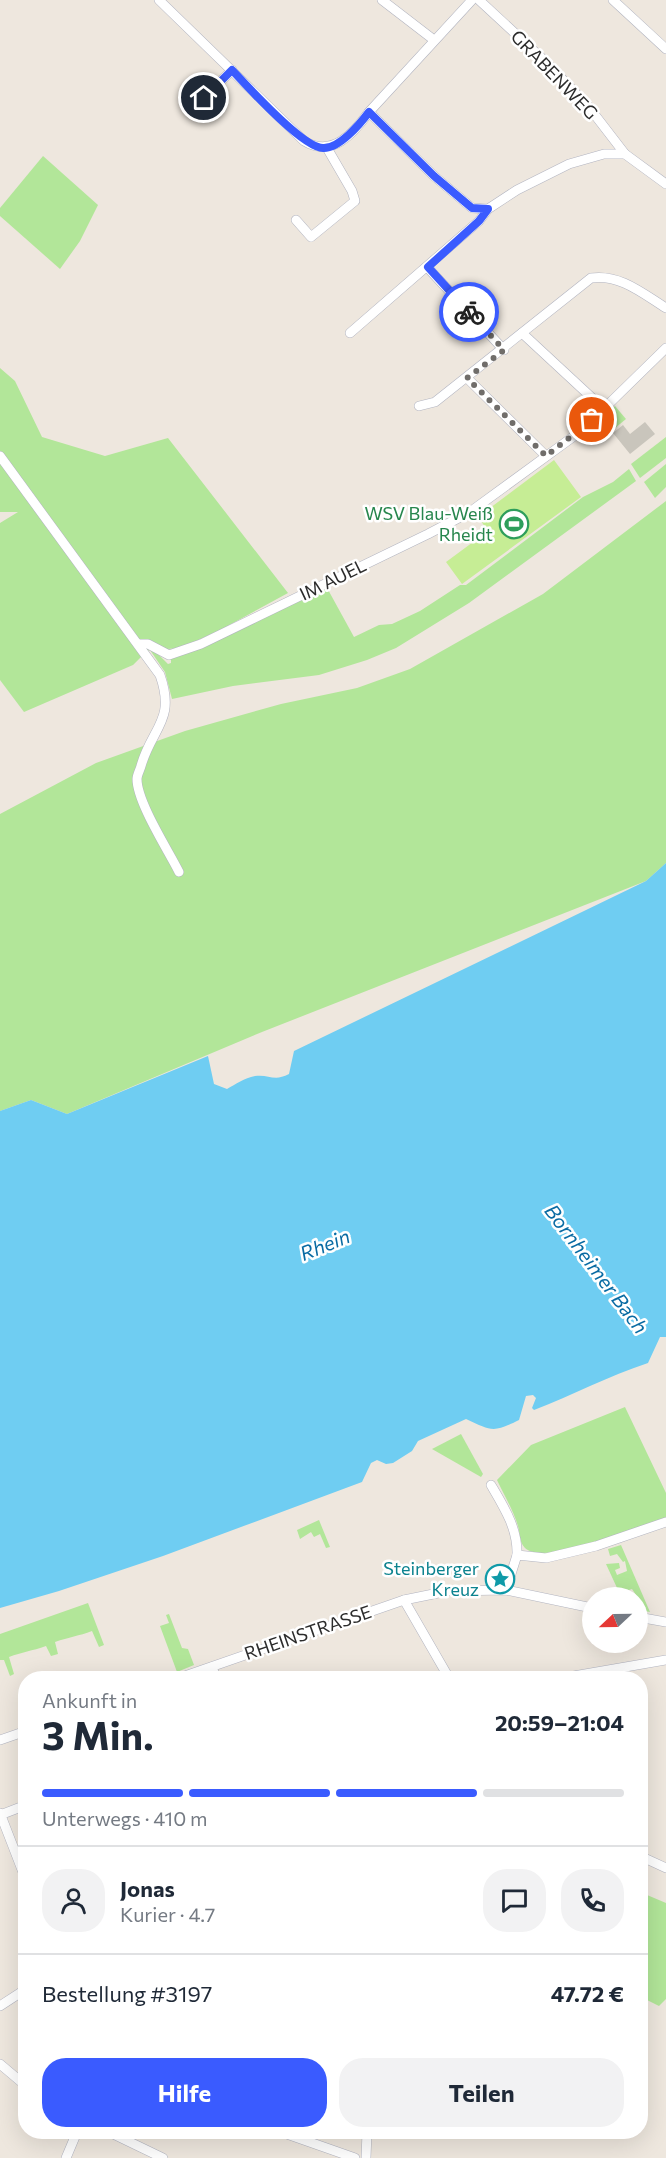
<!DOCTYPE html>
<html lang="de">
<head>
<meta charset="utf-8">
<style>
  body { margin:0; font-family:Commissioner,sans-serif; background:#f2f2f3; color:#1f2937; height:100vh; display:flex; flex-direction:column; font-size:22px; white-space:nowrap }
  * { box-sizing:border-box; margin:0 }
  p { font-size:20px; color:#747a83 }
  .icon { flex:none; width:33px; height:33px; fill:none; stroke:currentColor; stroke-width:2; stroke-linecap:round; stroke-linejoin:round }
  .map { position:relative; flex:1; overflow:hidden }
  .sheet { position:absolute; left:18px; top:1671px; width:630px; height:468px; display:flex; flex-direction:column; background:#fff; border-radius:24px; box-shadow:0 6px 24px #0002 }
  .sheet>* { flex:none }
  .needle { width:39px; rotate:248deg }
  .controls { position:absolute; left:582px; top:1587px; display:grid; gap:12px }
  .controls a { display:grid; place-items:center; width:66px; height:66px; border-radius:50%; background:#fff; box-shadow:0 6px 24px #0002; font-size:30px }
  .pin { position:absolute; display:grid; place-items:center; width:51px; height:51px; color:#fff; margin:-26px; border:3px solid #fff; border-radius:50%; box-shadow:0 2px 6px #0007 }
  .courier { position:absolute; display:grid; place-items:center; width:60px; height:60px; margin:-30px; border:4px solid #3a5bff; border-radius:50%; background:#fff; color:#222; box-shadow:0 2px 8px #0007 }
  .overview em { font-style:normal; font-weight:700 }
  .overview div { display:flex; flex-direction:column-reverse }
  .overview { display:flex; align-items:center; justify-content:space-between; height:102px; padding:0 24px }
  h1 { font-size:39px; font-weight:700; line-height:45px }
  .bar { display:grid; grid-template-columns:repeat(4,1fr); gap:9px 6px; align-content:center; height:72px; padding:0 24px }
  .bar i { height:8px; border-radius:4px; background:#e0e1e3 }
  .bar .on { background:#3a5bff }
  .bar p { grid-column:span 4 }
  .line { display:flex; align-items:center; gap:15px; padding:0 24px; border-top:2px solid #e0e1e3 }
  .line div { flex:1 }
  .round { display:grid; place-items:center; flex:none; width:63px; height:63px; border-radius:24px; background:#f2f2f3 }
  .action { display:flex; gap:12px; margin-top:auto; padding:12px 24px }
  .action a { flex:1; height:69px; border-radius:24px; background:#3a5bff; color:#fff; font-size:24px; font-weight:700; line-height:69px; text-align:center }
  .action a+a { background:#f2f2f3; color:#1f2937 }
  .map>svg:first-child { display:block }
  .green { fill:#b2e699 }
  .pitch { fill:#c6ed95 }
  .water { fill:#6fcdf2 }
  .building { fill:#c9c5bc }
  .lines { fill:none; stroke-linecap:round; stroke-linejoin:round }
  .minor-casing { stroke:#b2b4c0; stroke-width:10 }
  .minor { stroke:#fff; stroke-width:9 }
  .done { stroke:#706d6a; stroke-width:6; stroke-dasharray:0 10.8 }
  .route { stroke:#3a5bff; stroke-width:8 }
  .labels { text-anchor:middle; stroke-width:5; stroke-linejoin:round; paint-order:stroke }
  .street-label { font-size:18px; fill:#2c2c2c; stroke:#fff }
  .leisure-label { font-size:18px; fill:#27864d; stroke:#fff; text-anchor:end }
  .culture-label { font-size:18px; fill:#0d838f; stroke:#fff; text-anchor:end }
  .water-label { font-size:20px; font-style:italic; fill:#096ba3; stroke:#fff }
</style>
</head>
<body>
<div class="map">
<svg width="666" height="2158" viewBox="0 0 666 2158">
  <rect width="100%" height="100%" fill="#eee7de"/>
  <g class="green">
    <path d="M 43,156 L 98,205 L 80,241 L 60,269 L 0,216 L 0,208 Z"/>
    <path d="M 0,368 L 15,381 L 42,437 L 105,456 L 168,438 L 288,593 L 222,629 L 181,648 L 154,650 L 168,664 L 171,663 L 171,658 L 326,586 L 354,637 L 379,625 L 392,624 L 420,611 L 460,585 L 466,585 L 583,497 L 613,482 L 629,469 L 636,481 L 469,603 L 396,648 L 367,660 L 319,675 L 233,686 L 172,699 L 165,672 L 150,650 L 147,651 L 133,665 L 24,712 L 0,680 L 0,523 L 18,512 L 0,512 Z"/>
    <path d="M 615,406 L 626,419 L 609,433 L 599,421 Z"/>
    <path d="M 666,437 L 666,458 L 640,478 L 631,464 Z"/>
    <path d="M 666,464 L 666,487 L 655,498 L 644,482 Z"/>
    <path d="M 666,501 L 666,863 L 646,881 L 262,1032 L 67,1114 L 31,1100 L 0,1111 L 0,814 L 96,763 L 185,731 L 281,704 L 357,688 L 410,669 L 543,594 Z"/>
    <path d="M 625,1407 L 666,1493 L 666,1518 C 640,1527 545,1567 525,1548 C 519,1542 520,1533 518,1526 C 513,1510 504,1495 497,1480 L 531,1445 Z"/>
    <path d="M 461,1434 L 483,1474 L 481,1477 L 432,1449 Z"/>
    <path d="M 319,1520 L 330,1547 L 326,1548 L 320,1534 L 314,1537 L 311,1532 L 300,1539 L 297,1530 Z"/>
    <path d="M 621,1545 L 650,1612 L 638,1610 L 638,1598 L 632,1589 L 623,1592 L 621,1588 L 618,1590 L 606,1564 L 619,1563 L 620,1568 L 615,1570 L 617,1575 L 627,1571 L 625,1561 L 623,1562 L 617,1554 L 610,1556 L 608,1549 Z"/>
    <path d="M 88,1603 L 104,1645 L 99,1647 L 92,1631 C 79,1636 69,1637 55,1642 L 58,1654 L 51,1656 L 46,1646 C 32,1651 22,1652 9,1657 L 14,1674 L 10,1676 L 4,1660 L 0,1660 L 0,1634 Z"/>
    <path d="M 169,1614 L 182,1648 L 188,1649 L 194,1665 L 177,1672 L 160,1626 L 169,1623 L 166,1615 Z"/>
    <path d="M 640,1892 L 666,1903 L 666,1999 L 659,2006 L 641,1997 Z"/>
  </g>
  <path class="pitch" d="M 554,460 L 581,497 L 462,584 L 446,562 L 488,531 L 478,517 Z"/>
  <path class="water" d="M 666,863 L 666,1337 L 660,1337 L 648,1363 C 608,1376 573,1395 534,1410 L 532,1408 L 536,1398 L 533,1395 L 526,1396 L 519,1420 C 493,1433 492,1431 466,1419 L 418,1441 L 412,1451 L 393,1463 L 386,1464 L 377,1460 L 371,1463 L 362,1482 L 163,1556 L 59,1591 L 0,1608 L 0,1111 L 31,1100 L 67,1114 L 208,1056 L 214,1084 L 227,1089 C 236,1084 244,1078 255,1076 C 269,1074 274,1082 289,1074 L 294,1051 L 646,881 Z"/>
  <path class="building" d="M 645,422 L 655,434 L 630,454 L 613,433 L 623,425 L 630,434 Z"/>
  <g class="lines">
    <g class="minor-casing">
      <g id="minor">
        <path d="M 159,0 L 304,141 C 332,158 353,134 369,112 L 434,176 L 472,208 L 488,209 L 517,190 L 569,164 L 604,154 L 625,154 L 666,184"/>
        <path d="M 382,0 L 434,40"/>
        <path d="M 479,0 L 547,63 L 588,106 L 625,154"/>
        <path d="M 613,0 L 666,49"/>
        <path d="M 190,112 L 232,70"/>
        <path d="M 369,112 L 472,0"/>
        <path d="M 296,220 L 311,237 L 355,201 L 352,191 L 327,148"/>
        <path d="M 427,267 L 504,350"/>
        <path d="M 350,333 L 479,221 L 488,209"/>
        <path d="M 522,333 L 604,409"/>
        <path d="M 467,378 L 546,456"/>
        <path d="M 419,406 L 435,402 L 591,278 C 620,274 642,293 666,308"/>
        <path d="M 0,456 L 160,675 C 176,721 152,727 141,766 C 140,770 137,775 137,779 C 137,802 168,850 179,872"/>
        <path d="M 138,644 L 148,644 L 169,655 L 201,644 L 428,534 L 470,512 L 581,431 L 666,348"/>
        <path d="M 491,1485 C 504,1507 518,1529 517,1555"/>
        <path d="M 506,1590 L 517,1555 L 546,1558 L 596,1546 L 666,1522"/>
        <path d="M 404,1600 L 449,1678"/>
        <path d="M 638,1617 L 666,1622"/>
        <path d="M 212,1667 L 216,1678"/>
        <path d="M 179,1678 L 404,1600 L 448,1591 L 506,1590 L 592,1608"/>
        <path d="M 562,1678 L 666,1660"/>
        <path d="M 0,1740 L 26,1731"/>
        <path d="M 0,1813 L 26,1880"/>
        <path d="M 0,1815 L 26,1805"/>
        <path d="M 640,1856 L 666,1868"/>
        <path d="M 0,2006 L 26,1989"/>
        <path d="M 0,2064 L 26,2086"/>
        <path d="M 109,2132 L 163,2158"/>
        <path d="M 281,2132 L 355,2158"/>
        <path d="M 66,2158 L 77,2132"/>
        <path d="M 366,2158 L 367,2132"/>
      </g>
    </g>
    <use href="#minor" class="minor"/>
  </g>
  <g class="lines">
    <path class="done" d="M 469,312 L 504,350 L 467,378 L 546,456 L 592,420"/>
    <path class="route" d="M 204,98 L 232,70 C 247,86 303,148 323,148 C 339,149 360,124 369,112 L 434,176 L 472,208 L 488,209 L 479,221 L 428,267 L 469,312"/>
  </g>
  <defs>
    <g id="stadium-ring" transform="scale(1.5)"><circle r="9.5" fill="#fff" stroke="#2e9e5b" stroke-width="1.5"/><path d="M0-5a6.5 5 0 1 0 0 10a6.5 5 0 1 0 0-10ZM-3.5-1.8h7v3.6h-7Z" fill="#2e9e5b"/></g>
    <g id="sight-ring" transform="scale(1.5)"><circle r="9.5" fill="#fff" stroke="#0f9aa8" stroke-width="1.5"/><path d="M0-6L1.8-2.2L6-1.7L2.9 1.2L3.7 5.4L0 3.3L-3.7 5.4L-2.9 1.2L-6-1.7L-1.8-2.2Z" fill="#0f9aa8"/></g>
  </defs>
  <g fill-rule="evenodd">
    <use href="#stadium-ring" x="514" y="524"/>
    <use href="#sight-ring" x="500" y="1579"/>
  </g>
  <g class="labels">
    <g class="street-label">
      <text transform="translate(554 75) rotate(46)" y="6">GRABENWEG</text>
      <text transform="translate(333 580) rotate(-26)" y="6">IM AUEL</text>
      <text transform="translate(308 1633) rotate(-19)" y="6">RHEINSTRASSE</text>
    </g>
    <g class="leisure-label">
      <text x="493" y="520">WSV Blau-Weiß<tspan x="493" dy="21">Rheidt</tspan></text>
    </g>
    <g class="culture-label">
      <text x="479" y="1575">Steinberger<tspan x="479" dy="21">Kreuz</tspan></text>
    </g>
    <g class="water-label">
      <text transform="translate(325 1245) rotate(-22)" y="7">Rhein</text>
      <text transform="translate(596 1269) rotate(53)" y="7">Bornheimer Bach</text>
    </g>
  </g>
</svg>
<div class="controls">
<a><svg class="needle" viewBox="-14 -14 28 28"><path d="M0-13l5 13h-10z" fill="#e53935"/><path d="M0 13l5-13h-10z" fill="#747a83"/></svg></a>
</div>
<div class="pin" style="left:592px;top:420px;background:#ea580c"><svg class="icon" aria-label="bag" viewBox="0 0 24 24"><path d="M5 8h14l-1 12H6zM9 8a3 3 0 0 1 6 0"/></svg></div>
<div class="pin" style="left:204px;top:98px;background:#1f2937"><svg class="icon" aria-label="home" viewBox="0 0 24 24"><path d="M3 11l9-7 9 7M6 9v11h12V9"/></svg></div>
<div class="courier" style="left:469px;top:312px"><svg class="icon" aria-label="bike" viewBox="0 0 24 24"><circle cx="6" cy="16" r="4"/><circle cx="18" cy="16" r="4"/><path d="M6 16l4-8h5l3 8M10 8l3 8H6M13 5h3"/></svg></div>
<section class="sheet">
<div class="overview"><div><h1>3 Min.</h1><p>Ankunft in</p></div><em>20:59–21:04</em></div>
<div class="bar"><i class="on"></i><i class="on"></i><i class="on"></i><i></i><p>Unterwegs · 410 m</p></div>
<div class="line" style="height:108px"><a class="round"><svg class="icon" aria-label="person" viewBox="0 0 24 24"><circle cx="12" cy="8" r="4"/><path d="M4 21q1-7 8-7t8 7"/></svg></a><div><b>Jonas</b><p>Kurier · 4.7</p></div><a class="round"><svg class="icon" aria-label="chat" viewBox="0 0 24 24"><path d="M4 5h16v11H9l-5 4z"/></svg></a><a class="round"><svg class="icon" aria-label="phone" viewBox="0 0 24 24"><path d="M5 4h4l2 5-3 2q2 4 5 5l2-3 5 2v4C11 20 4 13 5 4z"/></svg></a></div>
<div class="line" style="height:78px"><div>Bestellung #3197</div><b>47.72 €</b></div>
<div class="action"><a>Hilfe</a><a>Teilen</a></div>
</section>
</div>
</body>
</html>
